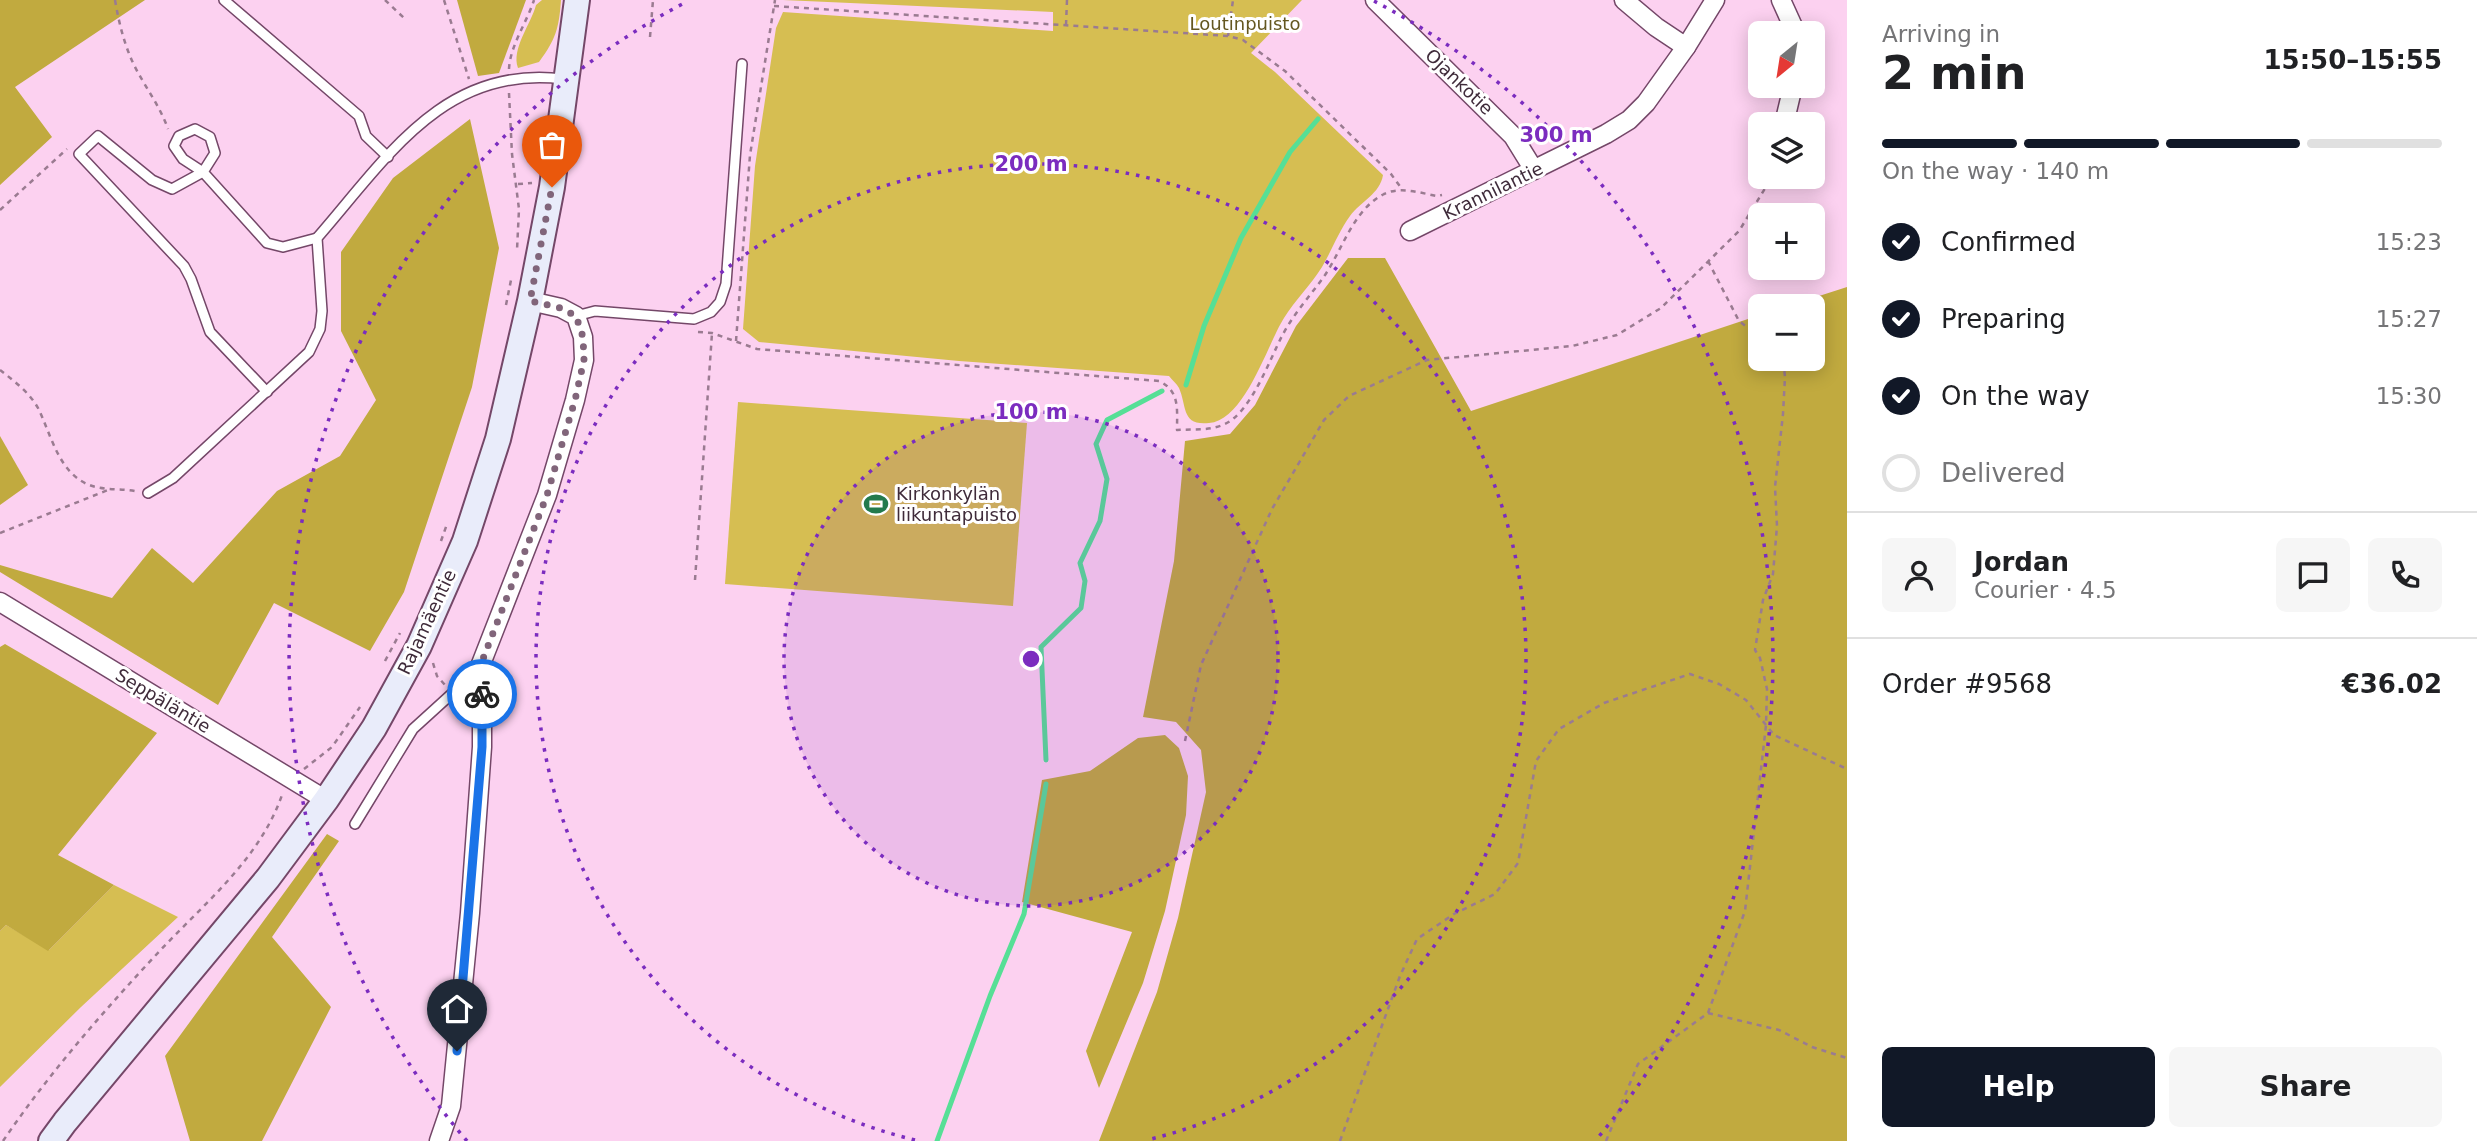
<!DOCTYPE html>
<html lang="en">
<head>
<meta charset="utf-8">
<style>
  body { margin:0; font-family:"DejaVu Sans",sans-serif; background:#f6f6f6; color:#202124; height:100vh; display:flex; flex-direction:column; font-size:26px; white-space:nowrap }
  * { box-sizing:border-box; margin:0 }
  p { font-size:23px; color:#757577 }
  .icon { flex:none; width:38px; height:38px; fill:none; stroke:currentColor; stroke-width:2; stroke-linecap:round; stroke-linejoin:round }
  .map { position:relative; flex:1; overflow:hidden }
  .details { display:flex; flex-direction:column; background:#fff; width:630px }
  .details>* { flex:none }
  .needle { width:46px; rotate:210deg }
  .tools { position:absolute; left:1748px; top:21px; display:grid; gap:14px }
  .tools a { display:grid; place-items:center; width:77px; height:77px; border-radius:10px; background:#fff; box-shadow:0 4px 18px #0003; font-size:35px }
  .pin { position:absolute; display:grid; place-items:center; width:60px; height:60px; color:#fff; margin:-72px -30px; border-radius:50% 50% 50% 0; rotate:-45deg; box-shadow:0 0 7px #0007 }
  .pin .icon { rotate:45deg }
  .courier { position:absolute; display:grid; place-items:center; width:70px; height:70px; margin:-35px; border:5px solid #1a73e8; border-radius:50%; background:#fff; color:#222; box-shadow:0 2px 9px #0007 }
  .summary em { font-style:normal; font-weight:800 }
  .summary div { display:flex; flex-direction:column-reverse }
  .summary { display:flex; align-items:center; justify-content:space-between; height:119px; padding:0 35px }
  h1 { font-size:46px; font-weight:800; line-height:52px }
  .bar { display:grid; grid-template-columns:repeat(4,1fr); gap:10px 7px; align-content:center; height:84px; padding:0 35px }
  .bar i { height:9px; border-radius:5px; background:#e0e0e0 }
  .bar .selected { background:#111827 }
  .bar p { grid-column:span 4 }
  .line { display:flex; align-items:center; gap:18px; padding:0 35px; border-top:2px solid #e0e0e0 }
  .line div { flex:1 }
  .round { display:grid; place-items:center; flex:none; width:74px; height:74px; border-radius:10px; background:#f6f6f6 }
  ol { padding:0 35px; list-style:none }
  li { display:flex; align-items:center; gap:21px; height:77px }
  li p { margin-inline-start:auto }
  li .icon { padding:7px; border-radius:50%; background:#111827; color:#fff; stroke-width:4 }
  li:last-child { color:#757577 }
  li i { width:38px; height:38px; border:4px solid #e0e0e0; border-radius:50% }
  .primary-button { display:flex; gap:14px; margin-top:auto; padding:14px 35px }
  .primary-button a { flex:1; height:80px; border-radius:10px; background:#111827; color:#fff; font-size:28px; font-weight:800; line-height:80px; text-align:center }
  .primary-button a+a { background:#f6f6f6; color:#202124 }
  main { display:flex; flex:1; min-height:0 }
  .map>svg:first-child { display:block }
  .green { fill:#d6be52 }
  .forest { fill:#c1aa3f }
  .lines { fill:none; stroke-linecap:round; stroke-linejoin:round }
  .stream { stroke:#56df96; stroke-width:5 }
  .lane-casing { stroke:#744768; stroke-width:12 }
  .street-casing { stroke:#744768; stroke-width:21 }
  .secondary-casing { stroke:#744768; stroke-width:28 }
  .path { stroke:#9a7b91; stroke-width:2.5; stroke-dasharray:5 5; stroke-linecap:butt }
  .lane { stroke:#fff; stroke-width:9 }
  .street { stroke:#fff; stroke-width:18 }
  .secondary { stroke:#e9ecfa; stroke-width:24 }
  .done { stroke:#81657a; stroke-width:7; stroke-dasharray:0 12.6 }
  .route { stroke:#1a73e8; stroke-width:9 }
  .ring { fill:none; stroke:#7b2cbf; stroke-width:3.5; stroke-dasharray:3.5 7 }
  .labels { text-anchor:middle; stroke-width:6; stroke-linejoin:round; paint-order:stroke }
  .park-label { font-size:18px; fill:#645720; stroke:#fff }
  .street-label { font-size:18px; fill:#3f2b3a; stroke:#fff }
  .poi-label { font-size:18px; fill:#3f2b3a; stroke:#fff; text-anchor:start }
  .centre { fill:#7b2cbf; stroke:#fff; stroke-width:3.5 }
  .ring-label { font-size:21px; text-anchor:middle; font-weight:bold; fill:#7b2cbf; stroke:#fff; stroke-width:6; stroke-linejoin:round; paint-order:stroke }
</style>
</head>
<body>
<main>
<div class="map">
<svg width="1847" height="1141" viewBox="0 0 1847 1141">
  <rect width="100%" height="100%" fill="#fcd1f0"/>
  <g class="green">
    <path d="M 542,0 L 561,0 C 559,28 556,39 539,62 L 518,68 C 511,49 531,24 536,5 Z"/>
    <path d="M 783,0 L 1302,0 L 1251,53 L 1275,72 L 1383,175 C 1380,194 1361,201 1350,216 C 1339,231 1332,250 1322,267 C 1311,285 1295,300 1284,318 C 1267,345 1245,420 1209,423 C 1181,426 1187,406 1179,388 C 1177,384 1172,380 1169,376 L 959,361 L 759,342 L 743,329 L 755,166 L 776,28 L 783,12 L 1053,31 L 1053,12 Z"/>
    <path d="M 738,402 L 1027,423 L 1013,606 L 725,584 Z"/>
    <path d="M 114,885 L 178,917 L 81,1007 L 0,1087 L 0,931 L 6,925 L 49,950 Z"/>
  </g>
  <g class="forest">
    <path d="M 0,0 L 145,0 L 15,87 L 52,137 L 0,185 Z"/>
    <path d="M 457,0 L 526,0 L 499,73 L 478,76 Z"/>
    <path d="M 470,119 L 499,248 L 472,387 L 404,592 L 370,651 L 274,603 L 218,705 L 0,572 L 0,565 L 112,598 L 152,548 L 193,583 L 277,491 L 340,456 L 376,400 L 341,331 L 341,252 L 393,178 Z"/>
    <path d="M 1348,258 L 1385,258 L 1471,411 L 1760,315 L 1760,359 L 1813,359 L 1813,306 L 1788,306 L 1847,287 L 1847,1141 L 1099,1141 L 1157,992 L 1178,918 L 1206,792 L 1201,750 L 1176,722 L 1143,717 L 1174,561 L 1185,441 L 1230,434 L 1255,405 L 1296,326 Z"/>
    <path d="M 0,436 L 28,485 L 0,505 Z"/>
    <path d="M 5,644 L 157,733 L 58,855 L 114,885 L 48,951 L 6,925 L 0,931 L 0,647 Z"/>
    <path d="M 1165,735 L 1179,748 L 1188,776 L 1186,815 L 1165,911 L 1143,983 L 1099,1088 L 1086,1051 L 1132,932 L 1022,902 L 1042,780 L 1090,771 L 1138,738 Z"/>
    <path d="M 327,834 L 339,841 L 272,937 L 331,1007 L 262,1141 L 190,1141 L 165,1056 Z"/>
  </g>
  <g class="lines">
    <g class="stream">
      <path d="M 1186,385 L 1204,326 L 1241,238 L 1290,152 L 1318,119"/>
      <path d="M 1046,760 L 1041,647 L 1081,608 L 1085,581 L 1080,563 L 1100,521 L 1107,479 L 1096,444 L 1107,420 L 1162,391"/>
      <path d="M 937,1141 L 990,996 L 1024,914 L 1046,784"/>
    </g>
    <g class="lane-casing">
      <g id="lane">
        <path d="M 224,0 L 359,116 L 366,136 L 388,157"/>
        <path d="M 576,316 L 595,311 L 694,319 L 711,312 L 720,302 L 726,284 L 742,64"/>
        <path d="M 267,392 L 210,332 L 191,279 L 184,266 L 79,154 L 98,136 L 152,180 L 172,189 L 203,172 L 183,159 L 174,146 L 179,136 L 195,129 L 210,137 L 215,153 L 203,172 L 267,243 L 283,247 L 317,238"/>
        <path d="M 148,493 L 173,478 L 309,352 L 320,329 L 322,311 L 317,238 C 386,159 444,64 563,79"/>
        <path d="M 355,824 L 413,729 L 479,669"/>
      </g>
    </g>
    <g class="street-casing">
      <g id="street">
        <path d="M 1375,0 L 1513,136 L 1534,170"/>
        <path d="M 1624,0 L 1656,27 L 1686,47"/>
        <path d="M 1781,0 L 1796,33"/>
        <path d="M 1784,124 L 1793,86"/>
        <path d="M 1410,231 L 1606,134 L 1629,120 L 1646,103 L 1686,47 L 1715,0"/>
        <path d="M 0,602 L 326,800"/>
        <path d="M 439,1141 L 451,1106 L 470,913 L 482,747 L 482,696 L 479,669 L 547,495 L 575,400 L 584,360 L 583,337 L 576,316 L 561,308 L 530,301"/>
      </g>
    </g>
    <g class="secondary-casing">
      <path id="secondary" d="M 51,1141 L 65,1122 L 268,878 L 326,800 L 374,728 L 419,646 L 465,541 L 498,439 L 530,301 L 552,187 L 577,0"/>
    </g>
    <g class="path">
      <path d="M 115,0 C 119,23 124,44 134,65 C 145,87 160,106 168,129"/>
      <path d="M 385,0 L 404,18"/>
      <path d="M 444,0 L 469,79"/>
      <path d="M 774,6 L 1228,36 L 1243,40 L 1285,71 L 1391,174 L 1402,189"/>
      <path d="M 1066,25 L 1067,0"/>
      <path d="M 1228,36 L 1233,0"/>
      <path d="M 650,37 L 653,0"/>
      <path d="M 509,69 C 510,46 527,22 534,0"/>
      <path d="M 509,93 L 512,154 L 519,209 L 517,250"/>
      <path d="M 518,184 L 532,183"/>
      <path d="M 0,210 L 67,149"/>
      <path d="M 1708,261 L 1739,321 L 1760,337"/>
      <path d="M 506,305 L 511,280"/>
      <path d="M 698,332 L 712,333 L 757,349 L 1159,381 C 1180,391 1177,409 1177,430 C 1193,429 1210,431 1225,424 C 1251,412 1269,361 1282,336 C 1294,313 1311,295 1325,275 C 1343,248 1354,209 1384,194 C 1401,186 1420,193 1437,196 L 1442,195"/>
      <path d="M 736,341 L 750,155 L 775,0"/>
      <path d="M 0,370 C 14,381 29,392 38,408 C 51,434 58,471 87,484 C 102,491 119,488 135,491"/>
      <path d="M 0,533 L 108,490"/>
      <path d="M 441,541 L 447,524"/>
      <path d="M 695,580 L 712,333"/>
      <path d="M 385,661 L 400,633"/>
      <path d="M 433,663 L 437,676 L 445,685"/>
      <path d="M 1185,741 L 1201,665 L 1272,509 L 1324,420 L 1349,396 L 1427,360 L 1572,346 L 1617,335 L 1661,308 L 1739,231 L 1772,177"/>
      <path d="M 304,769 L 332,747 L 360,707"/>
      <path d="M 1708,1013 L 1745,911 L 1766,725 L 1767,689 L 1760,658 L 1755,650 L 1763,600 L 1773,574 L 1777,526 L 1775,487 L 1783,414 L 1785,377 L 1783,359"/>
      <path d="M 3,1141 C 48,1075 100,1015 155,956 C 201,906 259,861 282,795"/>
      <path d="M 1340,1141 L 1400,976 L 1417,939 L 1454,914 L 1495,894 L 1518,863 L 1536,761 L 1559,729 L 1604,703 L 1690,674 L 1719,684 L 1746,700 L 1774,735 L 1847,769"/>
      <path d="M 1606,1141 L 1638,1064 L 1708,1013 L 1779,1030 L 1812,1047 L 1847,1058"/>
    </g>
    <use href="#lane" class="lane"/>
    <use href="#street" class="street"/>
    <use href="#secondary" class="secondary"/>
  </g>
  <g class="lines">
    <path class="done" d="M 482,694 L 479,669 L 547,495 L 575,400 L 584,360 L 583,337 L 576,316 L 561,308 L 530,301 L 552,187"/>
    <path class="route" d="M 457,1051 L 482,747 L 482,694"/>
  </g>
  <circle cx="1031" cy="659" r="247" fill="#7b2cbf" fill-opacity=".12"/>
  <g class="ring">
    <circle cx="1031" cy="659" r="247"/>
    <path d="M915 1140A495 495 0 1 1 1147 1140"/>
    <path d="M467 1141A742 742 0 0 1 688 1M1374 1A742 742 0 0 1 1595 1141"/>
  </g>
  <defs>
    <g id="stadium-bare" transform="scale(1.89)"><path d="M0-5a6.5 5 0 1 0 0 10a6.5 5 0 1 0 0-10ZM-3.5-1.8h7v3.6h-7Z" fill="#237a4d" stroke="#fff" stroke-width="2.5" paint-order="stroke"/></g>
  </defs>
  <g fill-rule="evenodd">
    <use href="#stadium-bare" x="876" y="504"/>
  </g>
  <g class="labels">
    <g class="park-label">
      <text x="1245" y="30">Loutinpuisto</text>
    </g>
    <g class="street-label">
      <text transform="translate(1459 82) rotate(44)" y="6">Ojankotie</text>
      <text transform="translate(1493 191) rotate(-26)" y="6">Krannilantie</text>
      <text transform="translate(427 622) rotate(-65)" y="6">Rajamäentie</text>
      <text transform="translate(163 701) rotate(31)" y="6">Seppäläntie</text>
    </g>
    <g class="poi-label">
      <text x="896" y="500">Kirkonkylän<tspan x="896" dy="21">liikuntapuisto</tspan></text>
    </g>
  </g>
  <circle cx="1031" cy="659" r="10" class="centre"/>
  <g class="ring-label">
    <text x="1556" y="142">300 m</text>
    <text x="1031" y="171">200 m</text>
    <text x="1031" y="419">100 m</text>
  </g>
</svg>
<div class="tools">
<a><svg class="needle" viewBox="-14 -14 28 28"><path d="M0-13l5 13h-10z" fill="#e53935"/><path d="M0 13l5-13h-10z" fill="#757577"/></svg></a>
<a><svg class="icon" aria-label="layers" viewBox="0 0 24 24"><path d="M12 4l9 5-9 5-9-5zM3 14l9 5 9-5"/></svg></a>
<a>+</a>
<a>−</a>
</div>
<div class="pin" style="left:552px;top:187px;background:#ea580c"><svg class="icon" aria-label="bag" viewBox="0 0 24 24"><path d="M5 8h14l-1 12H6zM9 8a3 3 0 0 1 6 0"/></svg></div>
<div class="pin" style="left:457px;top:1051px;background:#1f2937"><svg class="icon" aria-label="home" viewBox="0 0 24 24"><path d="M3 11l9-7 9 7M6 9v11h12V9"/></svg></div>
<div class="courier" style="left:482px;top:694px"><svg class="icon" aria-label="bike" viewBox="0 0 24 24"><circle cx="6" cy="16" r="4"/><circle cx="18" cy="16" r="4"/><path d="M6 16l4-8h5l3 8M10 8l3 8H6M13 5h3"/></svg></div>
</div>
<section class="details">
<div class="summary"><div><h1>2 min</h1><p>Arriving in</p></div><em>15:50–15:55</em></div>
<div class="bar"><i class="selected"></i><i class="selected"></i><i class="selected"></i><i></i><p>On the way · 140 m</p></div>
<ol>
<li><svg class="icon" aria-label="check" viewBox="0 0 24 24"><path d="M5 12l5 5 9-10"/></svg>Confirmed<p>15:23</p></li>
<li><svg class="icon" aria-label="check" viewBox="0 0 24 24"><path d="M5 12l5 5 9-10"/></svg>Preparing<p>15:27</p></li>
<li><svg class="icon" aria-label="check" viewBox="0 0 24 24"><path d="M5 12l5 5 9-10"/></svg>On the way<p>15:30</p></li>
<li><i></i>Delivered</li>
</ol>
<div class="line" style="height:126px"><a class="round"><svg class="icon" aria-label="person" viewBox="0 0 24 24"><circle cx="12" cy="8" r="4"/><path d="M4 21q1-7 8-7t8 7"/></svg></a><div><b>Jordan</b><p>Courier · 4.5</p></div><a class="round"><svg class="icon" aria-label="chat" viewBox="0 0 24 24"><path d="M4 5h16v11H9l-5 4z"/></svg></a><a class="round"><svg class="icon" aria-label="phone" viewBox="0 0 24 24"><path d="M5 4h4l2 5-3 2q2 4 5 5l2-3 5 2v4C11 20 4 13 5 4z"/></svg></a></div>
<div class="line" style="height:91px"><div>Order #9568</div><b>€36.02</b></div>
<div class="primary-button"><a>Help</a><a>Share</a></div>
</section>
</main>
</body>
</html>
